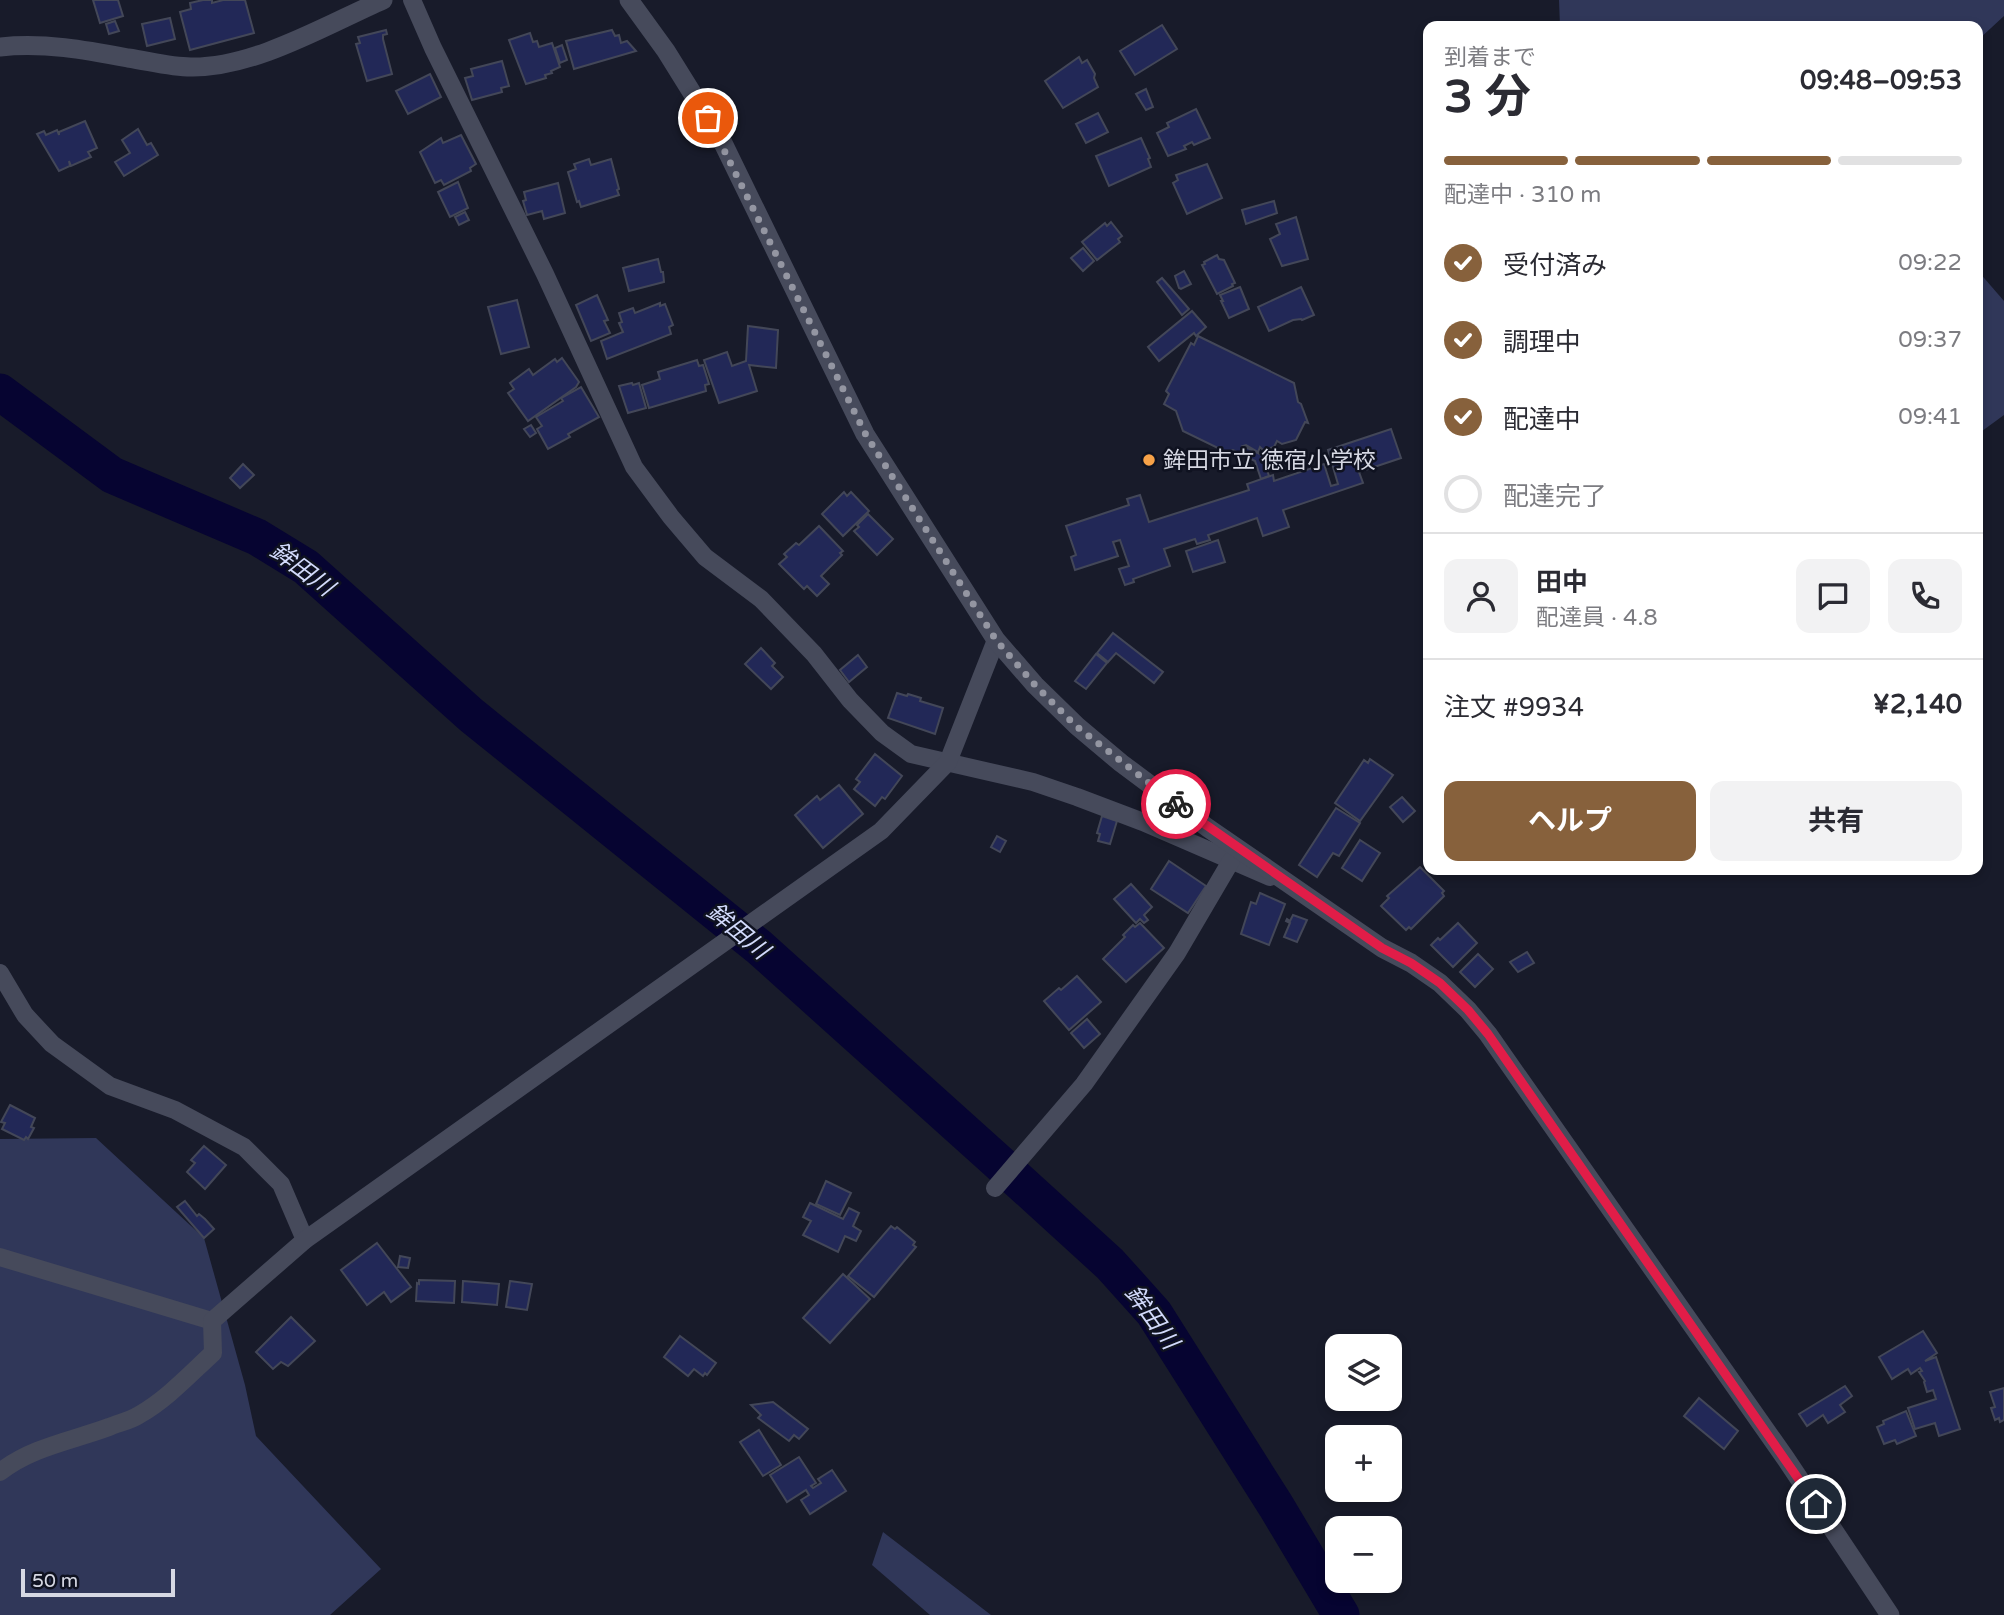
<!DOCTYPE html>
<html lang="ja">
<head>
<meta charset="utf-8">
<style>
  body { margin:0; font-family:"Varela Round","Noto Sans JP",sans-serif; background:#f2f2f3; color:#2b2b33; height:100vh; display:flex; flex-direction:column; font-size:26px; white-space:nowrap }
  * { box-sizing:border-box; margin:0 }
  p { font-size:23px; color:#7c7c81 }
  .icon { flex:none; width:38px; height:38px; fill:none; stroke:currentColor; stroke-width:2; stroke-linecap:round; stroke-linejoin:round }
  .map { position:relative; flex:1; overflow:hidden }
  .details { position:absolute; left:1423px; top:21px; width:560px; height:854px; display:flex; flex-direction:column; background:#fff; border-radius:14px; box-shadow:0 4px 10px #0003 }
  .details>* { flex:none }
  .controls { position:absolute; left:1325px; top:1334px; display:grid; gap:14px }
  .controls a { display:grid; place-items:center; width:77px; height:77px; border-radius:14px; background:#fff; box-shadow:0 4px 10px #0003; font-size:35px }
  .scale { position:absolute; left:21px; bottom:18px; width:154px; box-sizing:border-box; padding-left:7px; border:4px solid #d6d8e3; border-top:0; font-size:19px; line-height:24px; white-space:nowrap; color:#d6d8e3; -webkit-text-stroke:5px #0f1220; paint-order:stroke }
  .pin { position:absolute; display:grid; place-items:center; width:60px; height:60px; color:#fff; margin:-30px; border:4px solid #fff; border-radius:50%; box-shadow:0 2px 7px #0007 }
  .courier { position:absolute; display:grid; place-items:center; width:70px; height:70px; margin:-35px; border:5px solid #e11d48; border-radius:50%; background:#fff; color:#222; box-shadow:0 2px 9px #0007 }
  .summary em { font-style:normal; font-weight:700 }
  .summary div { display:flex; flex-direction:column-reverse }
  .summary { display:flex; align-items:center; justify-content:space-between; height:119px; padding:0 21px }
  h1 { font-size:46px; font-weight:700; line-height:52px }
  .bar { display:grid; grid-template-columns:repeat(4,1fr); gap:10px 7px; align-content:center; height:84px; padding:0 21px }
  .bar i { height:9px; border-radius:5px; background:#e1e1e2 }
  .bar .selected { background:#87613c }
  .bar p { grid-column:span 4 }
  .line { display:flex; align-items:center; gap:18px; padding:0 21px; border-top:2px solid #e1e1e2 }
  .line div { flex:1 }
  .round { display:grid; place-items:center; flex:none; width:74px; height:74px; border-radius:14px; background:#f2f2f3 }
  ol { padding:0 21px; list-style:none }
  li { display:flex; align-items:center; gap:21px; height:77px }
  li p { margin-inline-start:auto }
  li .icon { padding:7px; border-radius:50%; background:#87613c; color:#fff; stroke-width:4 }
  li:last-child { color:#7c7c81 }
  li i { width:38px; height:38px; border:4px solid #e1e1e2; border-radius:50% }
  .cta { display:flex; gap:14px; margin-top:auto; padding:14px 21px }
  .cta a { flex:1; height:80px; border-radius:14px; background:#87613c; color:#fff; font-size:28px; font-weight:700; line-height:80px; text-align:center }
  .cta a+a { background:#f2f2f3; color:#2b2b33 }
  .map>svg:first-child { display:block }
  .green { fill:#303759 }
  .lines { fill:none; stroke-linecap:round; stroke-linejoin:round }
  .river { stroke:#060431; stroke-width:37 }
  .building { fill:#222857; stroke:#434758; stroke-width:2 }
  .minor { stroke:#464a5b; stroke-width:18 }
  .tertiary { stroke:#464a5b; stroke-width:19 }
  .done { stroke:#9496a2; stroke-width:7; stroke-dasharray:0 12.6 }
  .route { stroke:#e11d48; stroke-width:9 }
  .poi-dot { fill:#f7a248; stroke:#0f1220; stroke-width:2.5 }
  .labels { text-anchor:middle; stroke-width:5; stroke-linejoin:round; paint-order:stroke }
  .poi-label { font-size:23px; fill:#d6d8e3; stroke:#0f1220; text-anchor:start }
  .water-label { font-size:24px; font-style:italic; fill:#d2dafb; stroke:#0f1220 }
</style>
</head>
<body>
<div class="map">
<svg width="2004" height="1615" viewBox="0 0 2004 1615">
  <rect width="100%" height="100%" fill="#181b2a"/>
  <g class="green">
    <path d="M 1559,0 L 2004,0 L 2004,16 L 1978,40 L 1978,26 L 1560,26 Z"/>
    <path d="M 1978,271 L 2004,301 L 2004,415 L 1978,434 Z"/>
    <path d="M 96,1138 L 204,1238 L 245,1385 L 256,1436 L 381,1569 L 330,1615 L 0,1615 L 0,1139 Z"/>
    <path d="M 883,1532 L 991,1615 L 930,1615 L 872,1565 Z"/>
  </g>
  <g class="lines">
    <path class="river" d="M 0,392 L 112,475 L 257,537 L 306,567 L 471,715 L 759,947 L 997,1161 L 1110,1264 L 1154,1313 L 1276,1506 L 1341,1615"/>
  </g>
  <g class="building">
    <path d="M 93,0 L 118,0 L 123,16 L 100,23 Z"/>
    <path d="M 203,0 L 212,0 L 212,3 L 223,0 L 245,0 L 254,33 L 190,50 L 180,12 L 191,9 L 190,3 Z"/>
    <path d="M 170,18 L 175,39 L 147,46 L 142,24 Z"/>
    <path d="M 115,21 L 119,31 L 109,34 L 106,24 Z"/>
    <path d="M 1162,25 L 1177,49 L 1135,75 L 1120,51 Z"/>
    <path d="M 386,30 L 387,34 L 383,35 L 383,39 L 392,74 L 367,81 L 356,44 L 360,43 L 358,37 Z"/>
    <path d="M 612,30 L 615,36 L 619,35 L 621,43 L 627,41 L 636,51 L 574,69 L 566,41 Z"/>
    <path d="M 530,33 L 533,42 L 537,41 L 539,47 L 552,43 L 560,67 L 551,71 L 552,73 L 545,75 L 546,78 L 526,84 L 509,40 Z"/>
    <path d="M 562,45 L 567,60 L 560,63 L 555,48 Z"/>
    <path d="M 1079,57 L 1082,63 L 1087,60 L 1095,74 L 1094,78 L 1098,87 L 1063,108 L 1045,81 Z"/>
    <path d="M 502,61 L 509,86 L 501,88 L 502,92 L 472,100 L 465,78 L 473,76 L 471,69 Z"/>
    <path d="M 430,74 L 441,97 L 408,114 L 396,91 Z"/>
    <path d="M 1146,89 L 1153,107 L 1146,110 L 1136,94 Z"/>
    <path d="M 1196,109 L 1210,138 L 1194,145 L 1192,142 L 1184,146 L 1186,149 L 1168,156 L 1157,133 L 1169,127 L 1167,123 Z"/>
    <path d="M 1098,113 L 1108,132 L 1086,143 L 1076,124 Z"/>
    <path d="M 85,121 L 97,148 L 88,152 L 91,157 L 71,166 L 69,161 L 70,166 L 59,171 L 37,134 L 44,131 L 46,135 L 57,130 L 59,135 L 59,132 Z"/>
    <path d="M 138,129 L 147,145 L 151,143 L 158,155 L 124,176 L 115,162 L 130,153 L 122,140 Z"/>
    <path d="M 461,135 L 476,164 L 470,168 L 471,171 L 444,185 L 441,180 L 435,183 L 420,152 L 441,138 L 443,143 Z"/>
    <path d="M 1141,138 L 1150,158 L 1148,159 L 1151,167 L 1109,186 L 1096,156 Z"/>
    <path d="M 589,159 L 591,165 L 611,159 L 619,189 L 617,190 L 619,195 L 581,207 L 579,201 L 577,202 L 568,172 L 576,169 L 574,164 Z"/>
    <path d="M 1207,164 L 1222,198 L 1187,214 L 1173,183 L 1178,180 L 1176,175 Z"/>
    <path d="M 458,182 L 468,208 L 450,217 L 438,192 Z"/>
    <path d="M 558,183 L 565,213 L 544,219 L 542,211 L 527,215 L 523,201 L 526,200 L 524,192 Z"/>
    <path d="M 1274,201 L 1277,213 L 1246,224 L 1242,210 Z"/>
    <path d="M 465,212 L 469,220 L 459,225 L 455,217 Z"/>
    <path d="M 1296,217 L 1308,259 L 1282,266 L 1270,239 L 1280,234 L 1276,224 Z"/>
    <path d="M 1111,222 L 1122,236 L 1118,239 L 1120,242 L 1097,260 L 1082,242 L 1105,223 L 1107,226 Z"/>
    <path d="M 1083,248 L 1094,261 L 1083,271 L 1071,258 Z"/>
    <path d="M 1217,255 L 1219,259 L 1224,260 L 1235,283 L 1232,284 L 1233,286 L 1217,294 L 1202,265 L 1205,264 L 1204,262 Z"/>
    <path d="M 658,259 L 661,272 L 663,272 L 664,282 L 629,291 L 623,268 Z"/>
    <path d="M 1184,271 L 1191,284 L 1181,289 L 1179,288 L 1175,276 Z"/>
    <path d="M 1162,278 L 1189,309 L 1182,315 L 1157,282 Z"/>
    <path d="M 1240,287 L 1249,309 L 1229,318 L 1221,301 L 1223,301 L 1220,295 Z"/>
    <path d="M 1301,287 L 1314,315 L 1302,320 L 1301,319 L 1293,320 L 1269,331 L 1258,307 Z"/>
    <path d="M 597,295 L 608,320 L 604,321 L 610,333 L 591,341 L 576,305 Z"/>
    <path d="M 517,300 L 529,347 L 501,354 L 488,307 Z"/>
    <path d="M 660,303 L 660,306 L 665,304 L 673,325 L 669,327 L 671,334 L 607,359 L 601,341 L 623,332 L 619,323 L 622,322 L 619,313 L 633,308 L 635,313 Z"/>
    <path d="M 1192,311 L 1206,327 L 1196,336 L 1194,333 L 1159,361 L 1148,347 Z"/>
    <path d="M 748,326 L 778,330 L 776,368 L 749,365 L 757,391 L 719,403 L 704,360 L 727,352 L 732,366 L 746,361 Z"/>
    <path d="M 1198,336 L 1294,383 L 1298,402 L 1301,404 L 1308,423 L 1305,422 L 1296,440 L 1282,444 L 1277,441 L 1274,447 L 1263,450 L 1260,447 L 1258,452 L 1246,445 L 1243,446 L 1262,455 L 1269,476 L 1261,479 L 1255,461 L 1233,450 L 1226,452 L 1183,431 L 1176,411 L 1164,404 L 1169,394 L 1166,391 L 1191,343 L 1194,345 Z"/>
    <path d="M 562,358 L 579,382 L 576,387 L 528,421 L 508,393 L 514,389 L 510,383 L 529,369 L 533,375 L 555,359 L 557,362 Z"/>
    <path d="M 697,360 L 699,366 L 703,365 L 709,384 L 705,385 L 706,391 L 649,408 L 642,385 L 660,379 L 658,372 Z"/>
    <path d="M 632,383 L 633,385 L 639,383 L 646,408 L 628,413 L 619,386 Z"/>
    <path d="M 581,387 L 599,417 L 568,434 L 570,437 L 548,449 L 537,429 L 542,426 L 536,417 L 563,401 L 561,398 Z"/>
    <path d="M 531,425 L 536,433 L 530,437 L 524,429 Z"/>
    <path d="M 1391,429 L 1401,458 L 1359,472 L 1363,483 L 1283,510 L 1289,527 L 1263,536 L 1257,518 L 1208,535 L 1210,540 L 1197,544 L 1195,539 L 1164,549 L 1170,566 L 1133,579 L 1134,582 L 1125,585 L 1119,569 L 1129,566 L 1120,540 L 1113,542 L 1118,556 L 1075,570 L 1071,557 L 1076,555 L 1066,526 L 1129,505 L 1127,499 L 1140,495 L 1149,522 L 1249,490 L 1247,484 L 1273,475 L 1274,481 L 1324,464 L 1331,486 L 1338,484 L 1328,450 Z"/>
    <path d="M 243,464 L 254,475 L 240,488 L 230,478 Z"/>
    <path d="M 844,492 L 847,496 L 851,492 L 869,511 L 843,536 L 822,514 Z"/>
    <path d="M 868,514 L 893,539 L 877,555 L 854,531 L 859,527 L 857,525 Z"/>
    <path d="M 819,526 L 843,551 L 840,553 L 842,555 L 821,576 L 829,584 L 817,596 L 807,586 L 804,589 L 779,564 L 787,557 L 784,554 L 796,543 L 799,545 Z"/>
    <path d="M 1218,540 L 1225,562 L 1193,572 L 1186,551 Z"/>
    <path d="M 1113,633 L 1163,672 L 1154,683 L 1116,653 L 1108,662 L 1097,653 Z"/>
    <path d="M 761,648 L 775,663 L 772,666 L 783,677 L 771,689 L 745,664 Z"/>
    <path d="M 1096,654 L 1107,663 L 1086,689 L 1075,681 Z"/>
    <path d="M 858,655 L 867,667 L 849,682 L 840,670 Z"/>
    <path d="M 897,693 L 907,696 L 908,694 L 921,698 L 920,701 L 943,708 L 935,734 L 888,718 Z"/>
    <path d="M 875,754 L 902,776 L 885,799 L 882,797 L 875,806 L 854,789 L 860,782 L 856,779 Z"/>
    <path d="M 1370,759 L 1393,775 L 1360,821 L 1335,803 L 1364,760 L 1368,763 Z"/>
    <path d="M 839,785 L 863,814 L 823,848 L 795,815 L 817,796 L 820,800 Z"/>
    <path d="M 1402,797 L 1415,811 L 1403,822 L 1390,807 Z"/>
    <path d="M 1336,808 L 1360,823 L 1339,856 L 1333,853 L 1317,877 L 1299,865 Z"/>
    <path d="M 1102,816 L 1117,821 L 1110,844 L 1098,841 L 1100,834 L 1097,833 Z"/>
    <path d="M 997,836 L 1006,841 L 1000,852 L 991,847 Z"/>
    <path d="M 1360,840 L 1380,853 L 1362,881 L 1342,868 Z"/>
    <path d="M 1169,861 L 1206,886 L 1188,913 L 1151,889 Z"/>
    <path d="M 1420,867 L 1444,891 L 1442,893 L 1444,896 L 1411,929 L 1409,927 L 1406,930 L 1381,906 L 1389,898 L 1387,896 Z"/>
    <path d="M 1131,884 L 1152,907 L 1144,915 L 1148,920 L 1144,923 L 1140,919 L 1136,923 L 1114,899 Z"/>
    <path d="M 1260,893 L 1285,904 L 1269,945 L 1241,934 L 1251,902 L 1256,904 Z"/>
    <path d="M 1293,915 L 1307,920 L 1297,942 L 1284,937 L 1290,923 L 1286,921 L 1287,919 L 1290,921 Z"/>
    <path d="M 1140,923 L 1164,948 L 1126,982 L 1103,959 L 1125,937 L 1123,935 L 1133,925 L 1135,927 Z"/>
    <path d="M 1458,923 L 1477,943 L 1453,967 L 1431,945 L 1438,938 L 1440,940 Z"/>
    <path d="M 1527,952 L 1534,963 L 1518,972 L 1510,962 Z"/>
    <path d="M 1478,954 L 1493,969 L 1475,987 L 1460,972 Z"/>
    <path d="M 1077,976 L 1101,1002 L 1069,1030 L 1044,1001 L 1059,988 L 1061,990 Z"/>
    <path d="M 1087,1019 L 1100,1034 L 1084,1048 L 1071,1033 Z"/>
    <path d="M 10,1105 L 35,1118 L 31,1127 L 34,1128 L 28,1139 L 26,1137 L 24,1140 L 2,1129 L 5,1123 L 1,1122 Z"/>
    <path d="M 204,1146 L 226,1165 L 205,1189 L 187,1172 L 195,1163 L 191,1160 Z"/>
    <path d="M 826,1181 L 851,1193 L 840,1215 L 816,1204 Z"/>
    <path d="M 185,1201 L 197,1216 L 199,1214 L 205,1219 L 214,1229 L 204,1238 L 177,1207 Z"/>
    <path d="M 810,1203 L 843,1219 L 849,1208 L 859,1213 L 853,1226 L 861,1231 L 856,1241 L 845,1236 L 838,1252 L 803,1235 L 811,1221 L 803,1217 Z"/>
    <path d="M 891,1226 L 895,1229 L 897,1227 L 915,1242 L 913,1245 L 916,1247 L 874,1297 L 848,1276 Z"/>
    <path d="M 377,1243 L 411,1287 L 391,1302 L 384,1292 L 367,1305 L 341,1270 Z"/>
    <path d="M 400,1256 L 410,1258 L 408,1268 L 398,1267 Z"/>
    <path d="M 843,1274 L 870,1299 L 830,1343 L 803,1318 Z"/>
    <path d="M 419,1280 L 455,1281 L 454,1303 L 416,1301 L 417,1283 L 419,1284 Z"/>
    <path d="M 463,1281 L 499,1284 L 497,1305 L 462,1302 Z"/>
    <path d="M 510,1281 L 532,1284 L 527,1310 L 506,1307 Z"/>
    <path d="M 291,1317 L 315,1341 L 288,1366 L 281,1362 L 273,1369 L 256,1352 Z"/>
    <path d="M 1923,1331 L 1937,1353 L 1925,1361 L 1936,1357 L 1960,1429 L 1939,1436 L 1935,1423 L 1915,1429 L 1908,1408 L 1936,1399 L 1933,1390 L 1927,1392 L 1924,1382 L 1925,1381 L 1919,1372 L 1922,1371 L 1920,1368 L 1911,1374 L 1908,1369 L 1892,1379 L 1879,1357 Z"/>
    <path d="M 680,1336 L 716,1363 L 707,1375 L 705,1373 L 703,1376 L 694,1369 L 688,1376 L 664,1357 Z"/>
    <path d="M 1845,1386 L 1852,1396 L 1840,1405 L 1845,1412 L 1828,1423 L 1823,1415 L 1807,1426 L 1799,1414 Z"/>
    <path d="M 2004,1388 L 2004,1420 L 2000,1422 L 1999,1418 L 1995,1420 L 1991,1408 L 1995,1407 L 1990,1392 Z"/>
    <path d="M 1699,1398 L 1738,1431 L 1724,1449 L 1684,1416 Z"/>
    <path d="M 773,1402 L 808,1429 L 799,1439 L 794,1435 L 789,1441 L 758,1418 L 761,1415 L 751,1405 Z"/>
    <path d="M 1906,1411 L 1916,1436 L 1897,1444 L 1895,1440 L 1884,1444 L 1877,1427 L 1884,1424 L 1883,1421 Z"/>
    <path d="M 759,1430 L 781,1465 L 763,1476 L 740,1442 Z"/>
    <path d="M 799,1457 L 816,1483 L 811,1486 L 813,1488 L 821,1483 L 818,1479 L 832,1470 L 846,1491 L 810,1514 L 801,1500 L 809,1495 L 806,1490 L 787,1502 L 770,1475 Z"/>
  </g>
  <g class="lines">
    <g class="minor">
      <path d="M 412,0 L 433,48 L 545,274 L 634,467 L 671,517 L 705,557 L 761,599 L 814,654 L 850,700 L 882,733 L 911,754 L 1033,782 L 1077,797 L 1143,822 L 1270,877"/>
      <path d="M 0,973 L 25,1015 L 52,1044 L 110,1086 L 175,1110 L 244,1147 L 281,1184 L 305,1240"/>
      <path d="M 995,1188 L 1084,1084 L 1177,953 L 1231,861"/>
      <path d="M 0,1257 L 212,1321"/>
      <path d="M 0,1472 C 32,1447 71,1441 109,1427 C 118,1423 130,1421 139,1415 C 167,1399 189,1375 213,1353 L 212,1321 L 305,1240 L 881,831 L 948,762 L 996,640"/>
    </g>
    <g class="tertiary">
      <path d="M 629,0 L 666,51 L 722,141 L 865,434 L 996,640 L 1035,685 L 1077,726 L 1121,763 L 1208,828 L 1382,948 L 1411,963 L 1440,983 L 1468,1010 L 1488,1034 L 1786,1459 L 1890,1615"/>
      <path d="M 0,47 C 43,42 86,50 128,58 C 149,61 170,67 191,67 C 254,68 326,25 383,0"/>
    </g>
  </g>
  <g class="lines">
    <path class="done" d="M 708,118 L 866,435 L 996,640 L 1035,685 L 1076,726 L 1176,804"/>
    <path class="route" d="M 1176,804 L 1382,948 L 1411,963 L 1440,983 L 1468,1010 L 1488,1034 L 1816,1504"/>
  </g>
  <circle class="poi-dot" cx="1149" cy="460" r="7"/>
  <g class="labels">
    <g class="poi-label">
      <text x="1163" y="468">鉾田市立 徳宿小学校</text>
    </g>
    <g class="water-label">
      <text transform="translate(302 569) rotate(37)" y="8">鉾田川</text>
      <text transform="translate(738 931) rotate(40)" y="8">鉾田川</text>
      <text transform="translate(1152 1317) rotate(54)" y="8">鉾田川</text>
    </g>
  </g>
</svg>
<div class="controls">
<a><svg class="icon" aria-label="layers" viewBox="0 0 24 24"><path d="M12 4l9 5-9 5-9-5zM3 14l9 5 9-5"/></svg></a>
<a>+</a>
<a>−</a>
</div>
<div class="scale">50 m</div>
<div class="pin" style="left:708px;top:118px;background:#ea580c"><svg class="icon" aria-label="bag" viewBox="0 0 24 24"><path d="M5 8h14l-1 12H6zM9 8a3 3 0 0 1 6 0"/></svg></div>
<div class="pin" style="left:1816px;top:1504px;background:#1f2937"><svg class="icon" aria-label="home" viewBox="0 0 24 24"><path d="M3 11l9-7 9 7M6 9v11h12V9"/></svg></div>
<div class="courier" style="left:1176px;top:804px"><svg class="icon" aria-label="bike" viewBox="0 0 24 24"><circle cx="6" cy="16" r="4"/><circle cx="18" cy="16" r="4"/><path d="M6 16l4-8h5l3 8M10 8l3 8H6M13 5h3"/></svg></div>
<section class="details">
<div class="summary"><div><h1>3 分</h1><p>到着まで</p></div><em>09:48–09:53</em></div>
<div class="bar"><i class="selected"></i><i class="selected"></i><i class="selected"></i><i></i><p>配達中 · 310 m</p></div>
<ol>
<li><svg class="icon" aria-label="check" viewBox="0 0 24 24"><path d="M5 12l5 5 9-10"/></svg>受付済み<p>09:22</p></li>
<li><svg class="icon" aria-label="check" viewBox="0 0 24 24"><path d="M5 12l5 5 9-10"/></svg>調理中<p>09:37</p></li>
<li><svg class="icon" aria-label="check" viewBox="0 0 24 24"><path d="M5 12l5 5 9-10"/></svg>配達中<p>09:41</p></li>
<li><i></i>配達完了</li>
</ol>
<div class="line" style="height:126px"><a class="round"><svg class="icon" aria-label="person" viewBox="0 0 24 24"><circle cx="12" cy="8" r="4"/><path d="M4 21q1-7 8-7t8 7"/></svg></a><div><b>田中</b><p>配達員 · 4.8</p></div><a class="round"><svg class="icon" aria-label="chat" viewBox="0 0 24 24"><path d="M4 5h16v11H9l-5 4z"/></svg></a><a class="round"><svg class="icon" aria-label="phone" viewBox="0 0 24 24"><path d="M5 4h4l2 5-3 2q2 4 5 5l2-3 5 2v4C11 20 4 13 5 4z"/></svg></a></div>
<div class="line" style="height:91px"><div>注文 #9934</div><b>¥2,140</b></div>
<div class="cta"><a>ヘルプ</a><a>共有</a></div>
</section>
</div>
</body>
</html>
